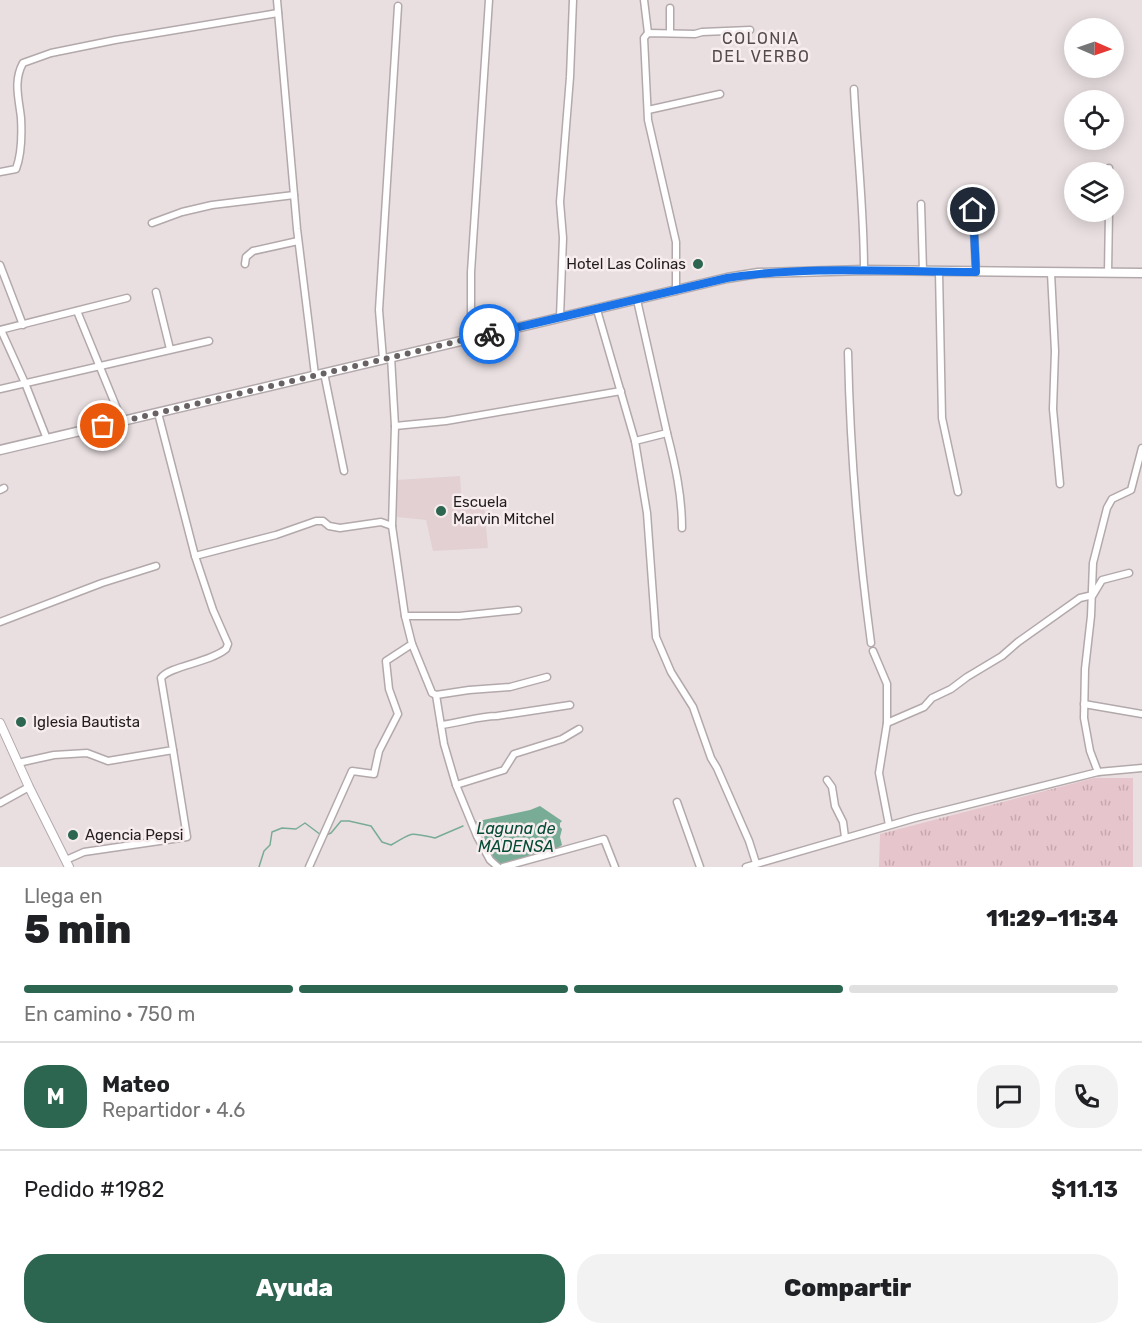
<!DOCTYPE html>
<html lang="es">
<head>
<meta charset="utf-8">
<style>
  body { margin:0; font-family:Rubik,sans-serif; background:#f2f2f2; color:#202124; height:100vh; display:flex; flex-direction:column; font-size:22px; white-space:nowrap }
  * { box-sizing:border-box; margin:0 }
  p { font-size:20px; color:#757577 }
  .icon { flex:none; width:33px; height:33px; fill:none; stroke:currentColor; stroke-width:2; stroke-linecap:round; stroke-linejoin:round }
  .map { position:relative; height:867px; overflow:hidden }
  .side { display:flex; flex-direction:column; background:#fff; flex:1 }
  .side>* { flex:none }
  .needle { width:39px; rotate:92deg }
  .tools { position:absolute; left:1064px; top:18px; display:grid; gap:12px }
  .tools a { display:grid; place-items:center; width:60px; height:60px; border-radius:50%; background:#fff; box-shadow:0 3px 15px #0003; font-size:30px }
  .pin { position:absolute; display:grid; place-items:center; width:51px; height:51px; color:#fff; margin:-26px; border:3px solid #fff; border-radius:50%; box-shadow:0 2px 6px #0007 }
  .courier { position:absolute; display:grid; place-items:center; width:60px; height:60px; margin:-30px; border:4px solid #1a73e8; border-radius:50%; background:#fff; color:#222; box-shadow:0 2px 8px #0007 }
  .overview em { font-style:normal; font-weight:800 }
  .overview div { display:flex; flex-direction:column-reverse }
  .overview { display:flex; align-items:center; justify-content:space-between; height:102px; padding:0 24px }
  h1 { font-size:39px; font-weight:800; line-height:45px }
  .bar { display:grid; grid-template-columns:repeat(4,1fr); gap:9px 6px; align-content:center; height:72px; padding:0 24px }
  .bar i { height:8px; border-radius:4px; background:#e0e0e0 }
  .bar .current { background:#2c6650 }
  .bar p { grid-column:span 4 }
  .line { display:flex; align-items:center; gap:15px; padding:0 24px; border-top:2px solid #e0e0e0 }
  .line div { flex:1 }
  .round { display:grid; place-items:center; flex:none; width:63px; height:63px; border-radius:24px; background:#f2f2f2 }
  .action { display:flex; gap:12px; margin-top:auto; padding:12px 24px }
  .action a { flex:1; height:69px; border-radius:24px; background:#2c6650; color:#fff; font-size:24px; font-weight:800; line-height:69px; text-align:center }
  .action a+a { background:#f2f2f2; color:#202124 }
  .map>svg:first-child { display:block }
  .built { fill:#e3d0d3 }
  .grass { fill:url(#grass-tufts) }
  .water { fill:#79ac96 }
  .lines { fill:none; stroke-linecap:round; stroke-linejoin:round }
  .stream { stroke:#79ac96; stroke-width:1.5 }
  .minor-casing { stroke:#b3a9ab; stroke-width:9 }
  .major-casing { stroke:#b3a9ab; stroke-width:10 }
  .highway-casing { stroke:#b3a9ab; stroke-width:11 }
  .minor { stroke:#fff; stroke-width:6 }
  .major { stroke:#fff; stroke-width:8 }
  .highway { stroke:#fff; stroke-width:8 }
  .done { stroke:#686263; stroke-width:6; stroke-dasharray:0 10.8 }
  .route { stroke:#1a73e8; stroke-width:8 }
  .poi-dot { fill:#2c6650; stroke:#f7ecee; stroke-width:2 }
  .labels { text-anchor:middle; stroke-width:5; stroke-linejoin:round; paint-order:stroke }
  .poi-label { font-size:15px; fill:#221e1f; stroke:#f7ecee; text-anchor:start }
  .neighbourhood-label { font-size:16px; letter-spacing:1.5px; fill:#534b4c; stroke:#f7ecee }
  .water-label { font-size:16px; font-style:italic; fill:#044b35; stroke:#f7ecee }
</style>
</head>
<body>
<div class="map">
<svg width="1142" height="867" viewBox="0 0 1142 867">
  <defs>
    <pattern id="grass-tufts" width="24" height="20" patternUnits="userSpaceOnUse" patternTransform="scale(1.5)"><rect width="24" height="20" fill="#e7c5cc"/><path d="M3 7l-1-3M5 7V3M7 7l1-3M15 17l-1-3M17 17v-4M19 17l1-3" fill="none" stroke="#c6a9af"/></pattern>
  </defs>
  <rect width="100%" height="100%" fill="#e9dfe1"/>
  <path class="built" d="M 460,476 L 462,505 L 484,504 L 488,548 L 433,551 L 426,520 L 397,517 L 396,480 Z"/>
  <path class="grass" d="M 1094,778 L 1133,778 L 1133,867 L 879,867 L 880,834 Z"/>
  <path class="water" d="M 540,806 L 562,821 L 560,823 L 560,827 L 562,829 L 560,837 L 562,845 C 550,855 516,861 500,864 C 488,856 487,846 483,833 L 477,830 L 474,822 L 530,810 Z"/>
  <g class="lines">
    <g class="stream">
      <path d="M 326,835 L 331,833 L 341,821 L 349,821 L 371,826 L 382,842 L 391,845 C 414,832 408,832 435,838 L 463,826"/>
      <path d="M 259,867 L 264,851 L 270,845 L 272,832 L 282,828 L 296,829 L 305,823 L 321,835"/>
    </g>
    <g class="minor-casing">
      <g id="minor">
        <path d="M 277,0 L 297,229 L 315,375"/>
        <path d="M 644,0 L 648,33"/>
        <path d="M 670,32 L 670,8"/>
        <path d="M 854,89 C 857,149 864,209 864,270"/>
        <path d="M 648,110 L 720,94"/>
        <path d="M 0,172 L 16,169 C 22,153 22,136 21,118 C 19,99 13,81 23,63 L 51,53 L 115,40 L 278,13"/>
        <path d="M 1109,172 L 1109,168"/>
        <path d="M 921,204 L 923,271"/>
        <path d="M 152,223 L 182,212 L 212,205 L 294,195"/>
        <path d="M 245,264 L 246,257 L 253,251 L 298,241"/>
        <path d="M 0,265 L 23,325"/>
        <path d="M 939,272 L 942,418 L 958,492"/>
        <path d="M 976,272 L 973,210 L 990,209"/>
        <path d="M 1051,273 L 1055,351 L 1053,409 L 1060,484"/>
        <path d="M 1108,273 L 1109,212"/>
        <path d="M 676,291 L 676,242 L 648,120 L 644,38 L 648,33 L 695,34 L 702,32 L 750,30"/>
        <path d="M 156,292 L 170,349"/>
        <path d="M 597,310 L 635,441 L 647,513 L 656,637 L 671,672 L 693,707 L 711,758 L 717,768 L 749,841 L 756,863"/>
        <path d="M 77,311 L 122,421"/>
        <path d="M 560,317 L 563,238 L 560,202 L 570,77 L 573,0"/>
        <path d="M 0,330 L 127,298"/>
        <path d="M 1,330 L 25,383 L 47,439"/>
        <path d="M 471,338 L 471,272 L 489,0"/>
        <path d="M 848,352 C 850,449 858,546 871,643"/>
        <path d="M 383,359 L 379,310 L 398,6"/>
        <path d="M 324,373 L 344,471"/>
        <path d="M 0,389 L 209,341"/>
        <path d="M 395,426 L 446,421 L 621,391"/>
        <path d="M 667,433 C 675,464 682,495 682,528"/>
        <path d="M 635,441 L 667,433 L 637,300"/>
        <path d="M 0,490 L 4,488"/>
        <path d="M 195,556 L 276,535 L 316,521 L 323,521 L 329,526 L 340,528 L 381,522 L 392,526"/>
        <path d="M 405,616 L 459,616 L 518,610"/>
        <path d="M 0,622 L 102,583 L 156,566"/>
        <path d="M 412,644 L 432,693 L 436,695 L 444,744 L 456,785 L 477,836 L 490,860 L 498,867"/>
        <path d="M 873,651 L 887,684 L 887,723 L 879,773 L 889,825"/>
        <path d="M 436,695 L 469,690 L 510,687 L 547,677"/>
        <path d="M 1084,704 L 1142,714"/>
        <path d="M 887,723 L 924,707 L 932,698 L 951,689 L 967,677 L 1002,656 L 1018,642 L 1080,598 L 1093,595 L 1102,580 L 1129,573"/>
        <path d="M 441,725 C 460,723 478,716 497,716 L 570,705"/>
        <path d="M 18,763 L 54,755 L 87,753 L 108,761 L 173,750 L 161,678 C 169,666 209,663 226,649 L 228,644 L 213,610 L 195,556 L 158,413"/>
        <path d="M 1098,772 L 1090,751 L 1084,718 L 1085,669 L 1091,616 L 1093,563 L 1107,508 L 1112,499 L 1131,490 L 1142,448"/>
        <path d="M 827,780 L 832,787 L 835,806 L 843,822 L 845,837"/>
        <path d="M 456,785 L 504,770 L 514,754 L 562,739 L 579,729"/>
        <path d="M 677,802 L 700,867"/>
        <path d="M 0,803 L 29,787"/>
        <path d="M 66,860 L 84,852 L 187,837 L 173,750"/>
        <path d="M 309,867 L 352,771 L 374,774 L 379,751 L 398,714 L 389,689 L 386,661 L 412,644 L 405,616 L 392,526 L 395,426 L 391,357"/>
        <path d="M 503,867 L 604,839 L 615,867"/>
        <path d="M 746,867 L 915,818 L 1098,772 L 1142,768"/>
      </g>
    </g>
    <g class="major-casing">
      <path id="major" d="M 0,723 L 29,787 L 69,867"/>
    </g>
    <g class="highway-casing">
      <path id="highway" d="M 0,450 L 727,278 L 758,273 L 864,270 L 1142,273"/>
    </g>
    <use href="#minor" class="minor"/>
    <use href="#major" class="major"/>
    <use href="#highway" class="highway"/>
  </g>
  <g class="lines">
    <path class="done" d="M 103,426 L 489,334"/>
    <path class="route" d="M 489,334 L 727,278 C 809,265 893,272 976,272 L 973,210"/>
  </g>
  <g class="poi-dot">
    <circle cx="698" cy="264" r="6"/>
    <circle cx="441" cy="511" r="6"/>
    <circle cx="21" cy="722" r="6"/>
    <circle cx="73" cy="835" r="6"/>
  </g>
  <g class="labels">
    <g class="poi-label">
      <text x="686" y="269" text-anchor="end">Hotel Las Colinas</text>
      <text x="453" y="507">Escuela<tspan x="453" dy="17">Marvin Mitchel</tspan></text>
      <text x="33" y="727">Iglesia Bautista</text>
      <text x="85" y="840">Agencia Pepsi</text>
    </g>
    <g class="neighbourhood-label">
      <text x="761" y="44">COLONIA<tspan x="761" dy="18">DEL VERBO</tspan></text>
    </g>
    <g class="water-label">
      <text x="516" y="834">Laguna de<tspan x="516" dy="18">MADENSA</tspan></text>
    </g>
  </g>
</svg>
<div class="tools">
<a><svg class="needle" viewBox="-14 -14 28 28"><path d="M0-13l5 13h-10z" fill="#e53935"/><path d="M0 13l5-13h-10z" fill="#757577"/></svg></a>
<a><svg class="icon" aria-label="locate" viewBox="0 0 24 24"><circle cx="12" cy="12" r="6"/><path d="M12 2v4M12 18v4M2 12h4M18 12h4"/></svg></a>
<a><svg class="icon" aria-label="layers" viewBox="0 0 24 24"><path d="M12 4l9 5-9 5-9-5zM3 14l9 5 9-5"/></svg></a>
</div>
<div class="pin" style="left:103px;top:426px;background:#ea580c"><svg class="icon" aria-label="bag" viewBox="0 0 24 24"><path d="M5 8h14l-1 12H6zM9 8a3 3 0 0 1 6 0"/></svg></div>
<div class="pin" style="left:973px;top:210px;background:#1f2937"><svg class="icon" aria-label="home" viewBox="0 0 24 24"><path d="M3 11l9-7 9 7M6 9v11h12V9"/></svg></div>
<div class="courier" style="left:489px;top:334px"><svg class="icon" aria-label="bike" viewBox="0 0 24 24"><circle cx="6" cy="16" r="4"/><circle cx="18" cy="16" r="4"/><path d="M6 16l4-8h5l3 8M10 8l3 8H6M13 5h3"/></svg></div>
</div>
<section class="side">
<div class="overview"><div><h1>5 min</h1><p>Llega en</p></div><em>11:29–11:34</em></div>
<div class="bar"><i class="current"></i><i class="current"></i><i class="current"></i><i></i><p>En camino · 750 m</p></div>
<div class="line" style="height:108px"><b class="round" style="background:#2c6650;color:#fff">M</b><div><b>Mateo</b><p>Repartidor · 4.6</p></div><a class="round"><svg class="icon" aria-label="chat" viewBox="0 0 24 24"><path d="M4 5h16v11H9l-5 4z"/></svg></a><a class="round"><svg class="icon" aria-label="phone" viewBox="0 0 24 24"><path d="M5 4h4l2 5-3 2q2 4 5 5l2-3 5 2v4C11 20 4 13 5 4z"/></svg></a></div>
<div class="line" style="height:78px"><div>Pedido #1982</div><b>$11.13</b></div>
<div class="action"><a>Ayuda</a><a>Compartir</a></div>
</section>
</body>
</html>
